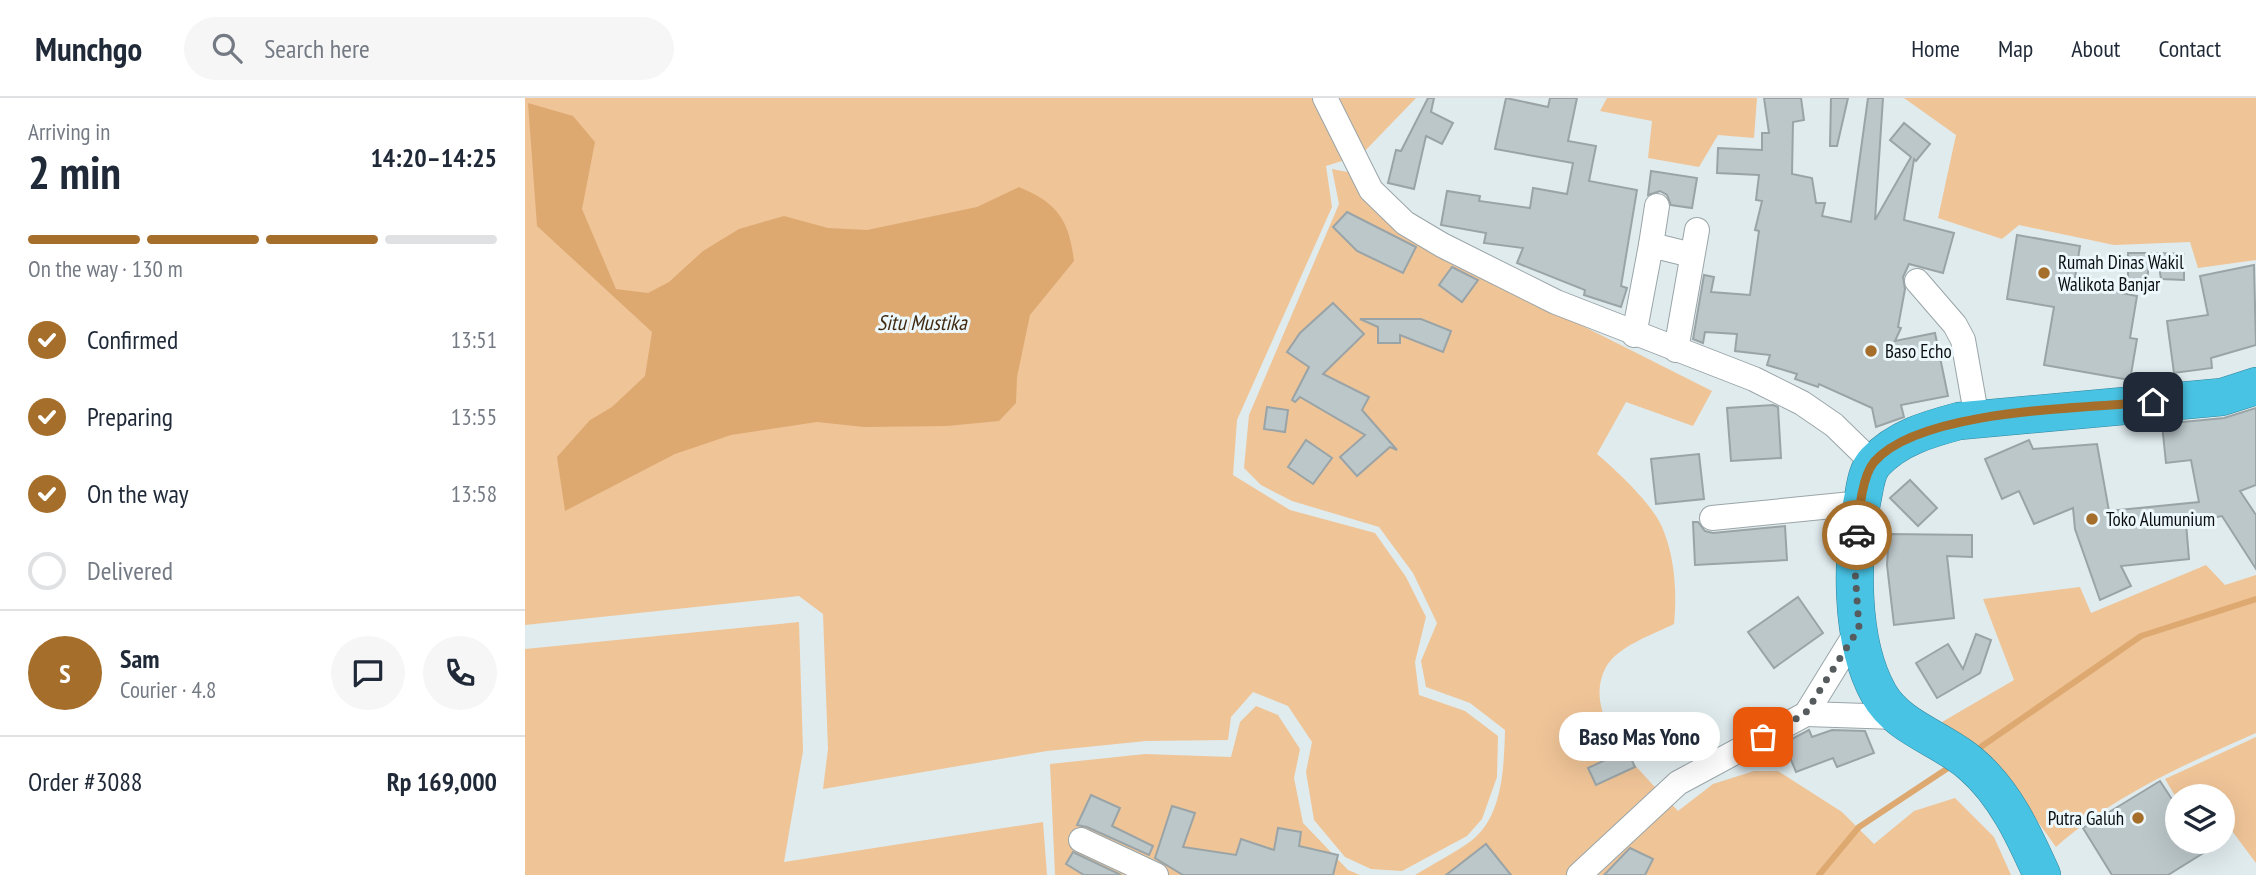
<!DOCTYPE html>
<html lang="en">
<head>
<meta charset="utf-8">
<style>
  body { margin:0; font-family:"PT Sans Narrow",sans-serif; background:#f6f6f7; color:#1f2937; height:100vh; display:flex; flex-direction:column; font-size:26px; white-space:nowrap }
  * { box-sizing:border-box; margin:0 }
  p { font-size:23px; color:#747a83 }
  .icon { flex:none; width:38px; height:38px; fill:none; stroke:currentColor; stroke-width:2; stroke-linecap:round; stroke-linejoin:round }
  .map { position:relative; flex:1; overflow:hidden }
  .sheet { display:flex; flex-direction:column; background:#fff; width:525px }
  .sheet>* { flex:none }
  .tools { position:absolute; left:1640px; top:686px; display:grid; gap:14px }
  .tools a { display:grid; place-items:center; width:70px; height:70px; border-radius:50%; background:#fff; box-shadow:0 7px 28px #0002; font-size:35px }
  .pin { position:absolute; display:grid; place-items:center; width:60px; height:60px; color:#fff; margin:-30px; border-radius:14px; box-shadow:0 4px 10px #0006 }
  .courier { position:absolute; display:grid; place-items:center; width:70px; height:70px; margin:-35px; border:5px solid #a56e2a; border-radius:50%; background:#fff; color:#222; box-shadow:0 2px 9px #0007 }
  .bubble { position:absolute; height:49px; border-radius:24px; background:#fff; box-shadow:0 7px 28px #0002; font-size:23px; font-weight:700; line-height:49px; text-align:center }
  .headline em { font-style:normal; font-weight:700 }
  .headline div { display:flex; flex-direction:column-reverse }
  .headline { display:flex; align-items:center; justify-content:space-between; height:119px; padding:0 28px }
  h1 { font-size:46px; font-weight:700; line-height:52px }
  .bar { display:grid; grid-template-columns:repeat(4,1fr); gap:10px 7px; align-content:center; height:84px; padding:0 28px }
  .bar i { height:9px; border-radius:5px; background:#e0e1e3 }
  .bar .selected { background:#a56e2a }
  .bar p { grid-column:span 4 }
  .line { display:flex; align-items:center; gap:18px; padding:0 28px; border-top:2px solid #e0e1e3 }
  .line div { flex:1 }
  .round { display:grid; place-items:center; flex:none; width:74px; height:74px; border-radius:37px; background:#f6f6f7 }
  ol { padding:0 28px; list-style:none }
  li { display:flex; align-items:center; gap:21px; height:77px }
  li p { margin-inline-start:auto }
  li .icon { padding:7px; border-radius:50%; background:#a56e2a; color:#fff; stroke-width:4 }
  li:last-child { color:#747a83 }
  li i { width:38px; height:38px; border:4px solid #e0e1e3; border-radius:50% }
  header { display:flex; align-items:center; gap:42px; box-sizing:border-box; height:98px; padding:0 35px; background:#fff; border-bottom:2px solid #e0e1e3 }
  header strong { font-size:33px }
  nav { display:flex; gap:38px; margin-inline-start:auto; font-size:24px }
  .search { width:490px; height:63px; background:#f6f6f7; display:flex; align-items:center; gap:18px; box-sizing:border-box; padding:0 24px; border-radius:38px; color:#747a83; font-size:26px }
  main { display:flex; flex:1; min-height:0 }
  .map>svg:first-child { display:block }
  .green { fill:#efc497 }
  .water { fill:#dda971 }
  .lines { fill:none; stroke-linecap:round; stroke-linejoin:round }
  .stream { stroke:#dda971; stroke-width:6 }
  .building { fill:#bcc7ca; stroke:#9aa4a7; stroke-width:2 }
  .minor-casing { stroke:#9aa5a8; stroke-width:26 }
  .highway-casing { stroke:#33849a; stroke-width:38 }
  .minor { stroke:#fff; stroke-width:24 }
  .highway { stroke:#48c3e4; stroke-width:37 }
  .done { stroke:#565b5e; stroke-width:7; stroke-dasharray:0 12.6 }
  .route { stroke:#a56e2a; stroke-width:9 }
  .poi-dot { fill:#a56e2a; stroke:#edf8fc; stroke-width:2.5 }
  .labels { text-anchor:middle; stroke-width:6; stroke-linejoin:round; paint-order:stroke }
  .poi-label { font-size:19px; fill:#0b0e10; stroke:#edf8fc; text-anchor:start }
  .water-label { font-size:21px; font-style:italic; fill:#412b12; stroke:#edf8fc }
</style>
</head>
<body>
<header>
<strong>Munchgo</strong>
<div class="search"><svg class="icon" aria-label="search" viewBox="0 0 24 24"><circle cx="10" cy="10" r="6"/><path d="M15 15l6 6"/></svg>Search here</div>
<nav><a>Home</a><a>Map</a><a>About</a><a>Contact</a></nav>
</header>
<main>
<section class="sheet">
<div class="headline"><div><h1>2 min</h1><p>Arriving in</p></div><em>14:20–14:25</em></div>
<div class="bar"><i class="selected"></i><i class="selected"></i><i class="selected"></i><i></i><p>On the way · 130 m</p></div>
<ol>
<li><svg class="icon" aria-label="check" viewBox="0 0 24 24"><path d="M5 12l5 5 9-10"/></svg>Confirmed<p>13:51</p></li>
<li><svg class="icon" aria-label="check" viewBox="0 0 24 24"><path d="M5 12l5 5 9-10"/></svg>Preparing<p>13:55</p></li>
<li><svg class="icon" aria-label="check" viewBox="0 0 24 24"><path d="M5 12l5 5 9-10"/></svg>On the way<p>13:58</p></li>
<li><i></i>Delivered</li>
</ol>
<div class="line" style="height:126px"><b class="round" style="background:#a56e2a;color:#fff">S</b><div><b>Sam</b><p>Courier · 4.8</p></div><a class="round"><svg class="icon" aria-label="chat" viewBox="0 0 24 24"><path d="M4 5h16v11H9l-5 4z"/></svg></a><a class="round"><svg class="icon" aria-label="phone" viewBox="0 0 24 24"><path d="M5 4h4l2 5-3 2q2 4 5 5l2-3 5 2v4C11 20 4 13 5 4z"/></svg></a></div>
<div class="line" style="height:91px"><div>Order #3088</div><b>Rp 169,000</b></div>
</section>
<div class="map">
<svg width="1731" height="777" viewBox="0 0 1731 777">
  <rect width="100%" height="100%" fill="#e0ebee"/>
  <g class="green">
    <path d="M 0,0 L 891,0 L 836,57 L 801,68 L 807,109 L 712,322 L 708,377 L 765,412 L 850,435 L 881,479 L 901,519 L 890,564 L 894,597 L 940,613 L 973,638 L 972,679 L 957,721 L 942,738 L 877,773 L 846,771 L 820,759 L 789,722 L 781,674 L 787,644 L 763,608 L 728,594 L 706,619 L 703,642 L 621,643 L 522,653 L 298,691 L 303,651 L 298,516 L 274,498 L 0,527 Z"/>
    <path d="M 1082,0 L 1232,0 L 1229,40 L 1193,37 L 1174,69 L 1123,60 L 1127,23 L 1075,13 Z"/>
    <path d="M 1379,0 L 1731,0 L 1731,162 L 1673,170 L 1665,144 L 1589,147 L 1494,127 L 1477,141 L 1413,120 L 1431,37 Z"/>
    <path d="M 807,71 L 828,75 L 1028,213 L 1187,293 L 1168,328 L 1101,304 L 1072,356 C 1092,373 1131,409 1139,434 C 1150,462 1152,496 1149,526 C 1129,536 1093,548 1081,569 C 1053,621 1123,680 1153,713 L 1188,686 L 1229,673 L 1253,673 L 1317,714 L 1349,746 L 1389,713 L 1430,700 L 1469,739 L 1486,777 L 890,777 C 908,766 928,756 946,743 C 978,719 979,668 980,632 L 945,605 L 901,589 L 896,563 L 912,525 L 888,475 L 854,429 L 767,403 L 736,387 L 719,370 L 724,317 L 814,106 Z"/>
    <path d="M 1681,467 L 1700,487 L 1731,477 L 1731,635 C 1661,666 1589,697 1531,749 L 1490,692 L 1417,624 L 1489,582 L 1458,501 L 1555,489 L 1566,515 Z"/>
    <path d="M 274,524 L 278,653 L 259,764 L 518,724 L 522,777 L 0,777 L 0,551 Z"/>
    <path d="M 731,608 L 753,617 L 775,651 L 769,680 L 778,725 L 823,772 L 835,777 L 530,777 L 525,666 L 620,656 L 706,659 L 715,624 Z"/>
    <path d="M 1731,639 L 1731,765 L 1707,733 L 1698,741 L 1698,698 L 1652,698 L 1652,701 L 1640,681 Z"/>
  </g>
  <path class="water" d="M 3,5 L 48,18 L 70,44 L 57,111 L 91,191 L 123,195 L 144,184 L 178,153 L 214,131 L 259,118 L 303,130 L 342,132 L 452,109 L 494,89 C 532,105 544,121 549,163 L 505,217 L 492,279 L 491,305 L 474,323 L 422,328 L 339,329 L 292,324 L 206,337 L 150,356 L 40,413 L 32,359 L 65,322 L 87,309 L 120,278 L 127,234 L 12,128 Z"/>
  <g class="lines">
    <g class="stream">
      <path d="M 1450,653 L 1616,538 L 1731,501"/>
      <path d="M 1294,777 L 1334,729 L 1426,668"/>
    </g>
  </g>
  <g class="building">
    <path d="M 903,0 L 909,0 L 906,14 L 928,25 L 917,46 L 901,38 L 889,91 L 863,85 L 871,52 L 876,53 Z"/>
    <path d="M 981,0 L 1023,9 L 1025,0 L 1052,0 L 1043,43 L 1071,48 L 1064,83 L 1112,92 L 1096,188 L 1102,190 L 1096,209 L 1059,197 L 1060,192 L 992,165 L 998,150 L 959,145 L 961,135 L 916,127 L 922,93 L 955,98 L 954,103 L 1005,110 L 1008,90 L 1042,96 L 1048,65 L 970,51 Z"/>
    <path d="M 1239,0 L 1276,0 L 1279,22 L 1268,24 L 1267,76 L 1287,80 L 1291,105 L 1300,105 L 1297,118 L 1326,124 L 1343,0 L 1358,0 L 1350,122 L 1386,59 L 1365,42 L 1379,25 L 1405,46 L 1391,63 L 1389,61 L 1379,122 L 1429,135 L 1418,175 L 1384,166 L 1378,179 L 1380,191 L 1373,229 L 1376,230 L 1370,243 L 1410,235 L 1423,298 L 1376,307 L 1379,319 L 1351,329 L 1347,310 L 1294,286 L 1293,289 L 1270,281 L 1272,276 L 1242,267 L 1245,257 L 1210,253 L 1212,236 L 1180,234 L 1178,245 L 1168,241 L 1179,177 L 1189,179 L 1186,194 L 1225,197 L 1234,133 L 1230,132 L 1237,103 L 1231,102 L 1234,77 L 1192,75 L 1193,50 L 1237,52 L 1237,35 L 1244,35 Z"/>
    <path d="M 1306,0 L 1323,0 L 1312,48 L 1305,48 Z"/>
    <path d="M 1126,73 L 1172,80 L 1167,110 L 1146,107 L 1142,97 L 1135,93 L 1123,97 Z"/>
    <path d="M 822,114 L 891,149 L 878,175 L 832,153 L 808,129 Z"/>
    <path d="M 1492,137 L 1555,148 L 1549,186 L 1612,198 L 1605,240 L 1612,241 L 1605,282 L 1519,267 L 1529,209 L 1482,201 Z"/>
    <path d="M 1603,155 L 1626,155 L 1622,181 L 1603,181 Z"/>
    <path d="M 1632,155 L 1659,156 L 1659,182 L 1636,181 Z"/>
    <path d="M 1729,167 L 1731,247 L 1686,260 L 1687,270 L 1649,275 L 1642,223 L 1683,217 L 1675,178 Z"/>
    <path d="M 927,169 L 953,182 L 937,204 L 914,187 Z"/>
    <path d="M 808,205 L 839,236 L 798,276 L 844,299 L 837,312 L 872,352 L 865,349 L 832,378 L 815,359 L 840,337 L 775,299 L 770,304 L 767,302 L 784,269 L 762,254 L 775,235 Z"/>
    <path d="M 835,221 L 896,221 L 926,233 L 918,254 L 875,237 L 875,245 L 853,245 L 853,229 Z"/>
    <path d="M 1248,307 L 1253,309 L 1256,360 L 1206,363 L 1202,310 Z"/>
    <path d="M 742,309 L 763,312 L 760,334 L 739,331 Z"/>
    <path d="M 1731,310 L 1731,387 L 1715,393 L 1731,417 L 1731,471 L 1697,418 L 1661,425 L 1664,461 L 1596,468 L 1606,488 L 1575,502 L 1550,431 L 1548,410 L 1509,426 L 1494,393 L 1477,401 L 1460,361 L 1504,342 L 1508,351 L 1572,346 L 1584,413 L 1674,404 L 1666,362 L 1641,365 L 1637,326 L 1699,320 Z"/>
    <path d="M 781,342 L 807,360 L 788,386 L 763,369 Z"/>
    <path d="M 1174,356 L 1179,401 L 1131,406 L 1126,361 Z"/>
    <path d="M 1385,382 L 1412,410 L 1393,428 L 1365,400 Z"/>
    <path d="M 1168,424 L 1173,424 L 1180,433 L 1188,435 L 1260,428 L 1262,462 L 1170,467 Z"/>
    <path d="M 1364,436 L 1447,437 L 1447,459 L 1422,458 L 1429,520 L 1369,527 L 1362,467 Z"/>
    <path d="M 1273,499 L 1298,535 L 1249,570 L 1223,534 Z"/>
    <path d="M 1451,536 L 1466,542 L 1455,575 L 1412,600 L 1391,565 L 1423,546 L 1438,571 Z"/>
    <path d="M 1284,632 L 1287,639 L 1307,632 L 1340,633 L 1349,655 L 1312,669 L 1308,660 L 1271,674 L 1259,645 Z"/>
    <path d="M 1102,652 L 1110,669 L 1071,687 L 1063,670 Z"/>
    <path d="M 1635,683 L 1652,709 L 1652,744 L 1673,744 L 1680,754 L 1643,777 L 1587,777 L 1558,730 Z"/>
    <path d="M 566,697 L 595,710 L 587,728 L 628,748 L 624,757 L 562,729 L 552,727 Z"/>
    <path d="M 647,708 L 670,715 L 658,749 L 711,757 L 716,741 L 749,752 L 753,730 L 776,734 L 774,748 L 813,757 L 808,777 L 658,777 L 630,760 Z"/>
    <path d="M 961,746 L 986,777 L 921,777 Z"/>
    <path d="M 1105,750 L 1128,761 L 1120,777 L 1079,777 Z"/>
    <path d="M 548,754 L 550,755 L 596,777 L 559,777 L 541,766 Z"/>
  </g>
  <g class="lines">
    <g class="minor-casing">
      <g id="minor">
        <path d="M 800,0 L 846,92 L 880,125 L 917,147 L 1031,204 L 1229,281 L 1277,305 L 1309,327 L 1348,365"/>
        <path d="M 1126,147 L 1132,108"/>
        <path d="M 1392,183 L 1430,227 L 1438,242 L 1452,321"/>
        <path d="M 1109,237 L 1126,147 L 1167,157"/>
        <path d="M 1151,252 L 1172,132"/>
        <path d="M 1187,420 L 1337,405"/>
        <path d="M 1281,616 L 1372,619"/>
        <path d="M 556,742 L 631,777"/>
        <path d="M 1054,777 L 1153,685 L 1281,616 L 1334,530"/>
      </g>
    </g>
    <g class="highway-casing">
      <path id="highway" d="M 1517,777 C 1499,737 1480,695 1446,666 C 1418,641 1373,630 1354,596 C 1324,543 1326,457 1338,399 C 1340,388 1342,372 1350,364 C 1372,340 1404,331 1434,323 L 1697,299 L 1731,288"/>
    </g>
    <use href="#minor" class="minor"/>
    <use href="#highway" class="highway"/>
  </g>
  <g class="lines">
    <path class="done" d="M 1238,639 L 1280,616 L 1334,530 L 1330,472 L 1332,437"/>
    <path class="route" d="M 1332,437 C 1334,417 1336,380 1349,364 C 1395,311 1559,310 1628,304"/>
  </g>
  <g class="poi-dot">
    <circle cx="1519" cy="175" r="7"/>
    <circle cx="1346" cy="253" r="7"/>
    <circle cx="1567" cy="421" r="7"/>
    <circle cx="1613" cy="720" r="7"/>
  </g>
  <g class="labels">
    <g class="poi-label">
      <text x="1533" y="171">Rumah Dinas Wakil<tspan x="1533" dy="22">Walikota Banjar</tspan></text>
      <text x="1360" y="260">Baso Echo</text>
      <text x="1581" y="428">Toko Alumunium</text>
      <text x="1599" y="727" text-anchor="end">Putra Galuh</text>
    </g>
    <g class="water-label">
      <text x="397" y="232">Situ Mustika</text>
    </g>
  </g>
</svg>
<div class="tools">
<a><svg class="icon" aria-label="layers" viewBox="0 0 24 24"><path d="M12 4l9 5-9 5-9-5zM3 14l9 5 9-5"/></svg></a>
</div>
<div class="pin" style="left:1238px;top:639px;background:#ea580c"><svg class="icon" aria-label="bag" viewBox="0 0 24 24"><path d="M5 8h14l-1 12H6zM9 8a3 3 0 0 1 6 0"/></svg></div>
<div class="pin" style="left:1628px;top:304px;background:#1f2937"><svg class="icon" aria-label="home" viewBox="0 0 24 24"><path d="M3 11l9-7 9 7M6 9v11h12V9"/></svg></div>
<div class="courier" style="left:1332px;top:437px"><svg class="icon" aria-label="car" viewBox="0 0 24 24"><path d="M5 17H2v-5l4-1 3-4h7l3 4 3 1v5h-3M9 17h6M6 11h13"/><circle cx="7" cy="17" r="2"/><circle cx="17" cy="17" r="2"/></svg></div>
<div class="bubble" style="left:1034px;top:614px;width:161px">Baso Mas Yono</div>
</div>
</main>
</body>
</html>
